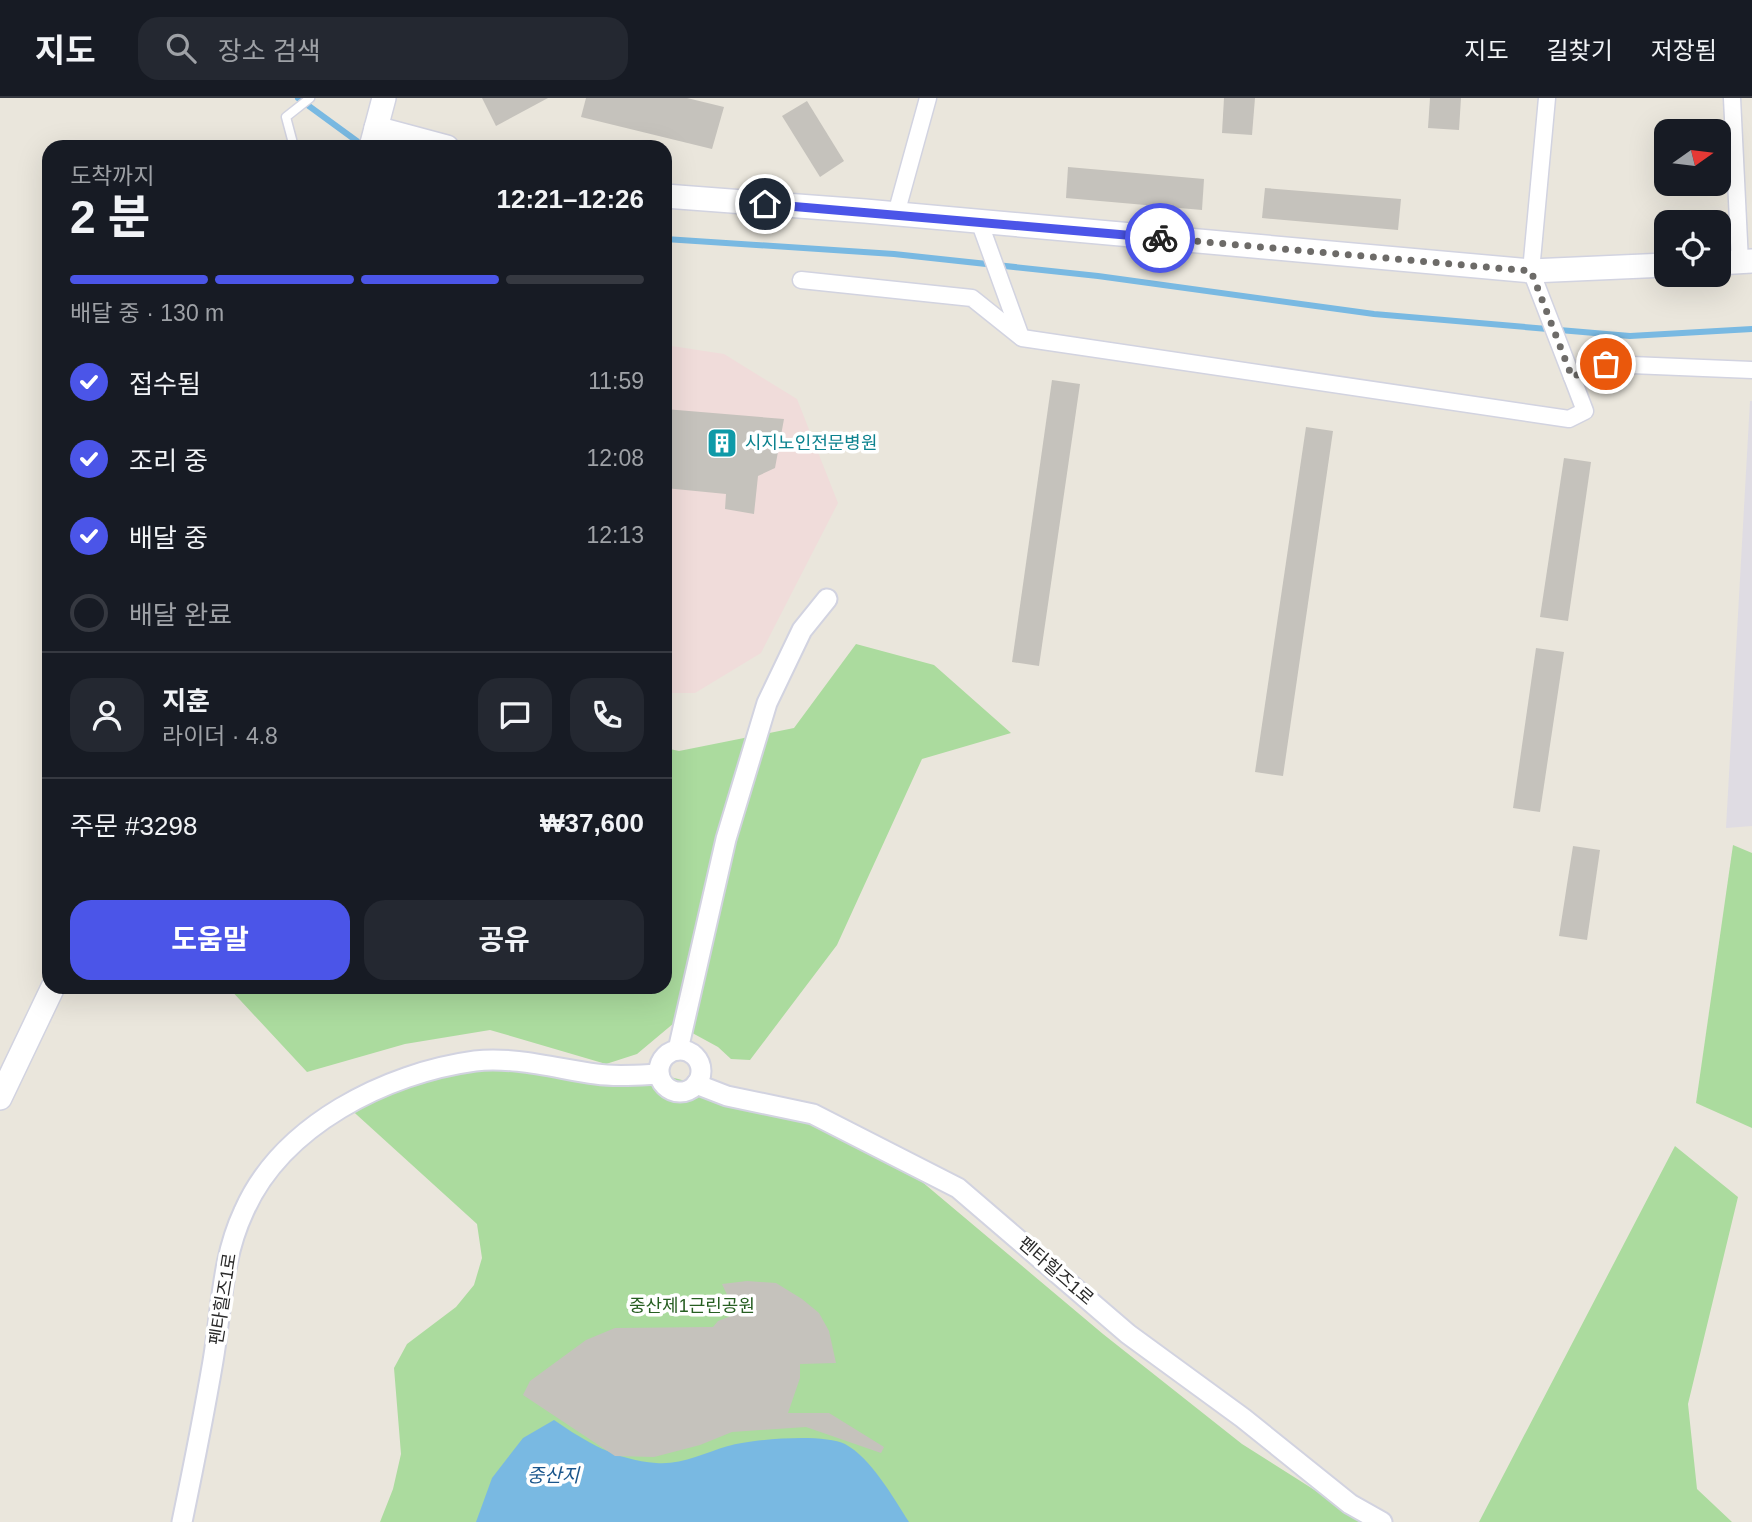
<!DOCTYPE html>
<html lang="ko">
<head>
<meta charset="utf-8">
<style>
  body { margin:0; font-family:Helvetica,"Noto Sans KR",sans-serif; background:#242831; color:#f1f3f6; height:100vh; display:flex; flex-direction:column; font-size:26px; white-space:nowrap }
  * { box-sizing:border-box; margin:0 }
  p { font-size:23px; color:#9ea1a6 }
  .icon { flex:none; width:38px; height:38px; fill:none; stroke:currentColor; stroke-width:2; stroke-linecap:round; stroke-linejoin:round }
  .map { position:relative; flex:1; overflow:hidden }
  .side { position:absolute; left:42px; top:42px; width:630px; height:854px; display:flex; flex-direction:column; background:#171b24; border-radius:21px; box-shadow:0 7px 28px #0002 }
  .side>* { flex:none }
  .needle { width:46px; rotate:76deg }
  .fabs { position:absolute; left:1654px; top:21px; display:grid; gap:14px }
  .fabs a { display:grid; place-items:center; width:77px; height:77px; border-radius:14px; background:#171b24; box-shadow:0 7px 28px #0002; font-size:35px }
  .pin { position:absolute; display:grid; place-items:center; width:60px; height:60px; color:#fff; margin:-30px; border:4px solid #fff; border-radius:50%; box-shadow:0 2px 7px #0007 }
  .courier { position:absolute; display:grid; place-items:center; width:70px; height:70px; margin:-35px; border:5px solid #4b55e8; border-radius:50%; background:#fff; color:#222; box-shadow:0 2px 9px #0007 }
  .headline em { font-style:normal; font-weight:700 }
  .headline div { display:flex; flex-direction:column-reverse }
  .headline { display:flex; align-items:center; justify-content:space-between; height:119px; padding:0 28px }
  h1 { font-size:46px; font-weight:700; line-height:52px }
  .bar { display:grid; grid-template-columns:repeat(4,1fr); gap:10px 7px; align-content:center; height:84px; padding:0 28px }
  .bar i { height:9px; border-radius:5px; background:#363941 }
  .bar .active { background:#4b55e8 }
  .bar p { grid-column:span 4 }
  .line { display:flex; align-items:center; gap:18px; padding:0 28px; border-top:2px solid #363941 }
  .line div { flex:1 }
  .round { display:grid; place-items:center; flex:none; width:74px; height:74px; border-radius:21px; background:#242831 }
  ol { padding:0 28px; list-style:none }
  li { display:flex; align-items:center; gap:21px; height:77px }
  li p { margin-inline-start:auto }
  li .icon { padding:7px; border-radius:50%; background:#4b55e8; color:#fff; stroke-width:4 }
  li:last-child { color:#9ea1a6 }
  li i { width:38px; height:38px; border:4px solid #363941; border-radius:50% }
  .action { display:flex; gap:14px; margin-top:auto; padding:14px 28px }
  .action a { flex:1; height:80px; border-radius:21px; background:#4b55e8; color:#fff; font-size:28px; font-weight:700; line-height:80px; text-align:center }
  .action a+a { background:#242831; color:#f1f3f6 }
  header { display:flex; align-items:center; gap:42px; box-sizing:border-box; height:98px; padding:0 35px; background:#171b24; border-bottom:2px solid #363941 }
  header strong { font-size:33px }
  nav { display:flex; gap:38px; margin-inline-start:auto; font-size:24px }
  .search { width:490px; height:63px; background:#242831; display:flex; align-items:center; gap:18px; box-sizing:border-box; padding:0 24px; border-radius:21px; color:#9ea1a6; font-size:26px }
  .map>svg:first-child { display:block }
  .industrial { fill:#dfdce3 }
  .medical { fill:#f0dcda }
  .green { fill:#abdb9e }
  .water { fill:#79b9e2 }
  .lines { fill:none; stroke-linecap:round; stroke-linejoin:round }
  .stream { stroke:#79b9e2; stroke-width:6 }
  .building { fill:#c5c2bc }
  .service-casing { stroke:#d2d3e0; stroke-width:11 }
  .minor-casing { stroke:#d2d3e0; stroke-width:19 }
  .tertiary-casing { stroke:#d2d3e0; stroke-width:23 }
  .secondary-casing { stroke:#d2d3e0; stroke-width:26 }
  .service { stroke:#fff; stroke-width:8 }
  .minor { stroke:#fff; stroke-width:16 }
  .tertiary { stroke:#fff; stroke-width:19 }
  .secondary { stroke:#fff; stroke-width:23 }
  .done { stroke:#6d6b68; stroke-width:7; stroke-dasharray:0 12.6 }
  .route { stroke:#4b55e8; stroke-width:9 }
  .labels { text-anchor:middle; stroke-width:7; stroke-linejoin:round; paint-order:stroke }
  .culture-label { font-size:18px; fill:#0d838f; stroke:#fff; text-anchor:start }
  .street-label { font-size:18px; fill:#292929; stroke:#fff }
  .park-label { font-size:18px; fill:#265e21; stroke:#fff }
  .water-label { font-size:19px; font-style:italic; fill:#1a568c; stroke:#fff }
</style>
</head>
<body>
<header>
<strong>지도</strong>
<div class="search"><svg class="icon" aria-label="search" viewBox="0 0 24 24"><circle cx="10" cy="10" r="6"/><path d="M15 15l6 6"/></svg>장소 검색</div>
<nav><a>지도</a><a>길찾기</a><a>저장됨</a></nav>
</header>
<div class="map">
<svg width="1752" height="1424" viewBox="0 0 1752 1424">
  <rect width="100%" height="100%" fill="#eae6dc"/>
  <path class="industrial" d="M 1750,303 L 1752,303 L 1752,728 L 1726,730 Z"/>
  <path class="medical" d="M 665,247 L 724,256 L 797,301 L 838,405 L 761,555 L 695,595 L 665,595 Z"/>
  <g class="green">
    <path d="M 856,546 L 934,567 L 1011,635 L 922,661 L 837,847 L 750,962 L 731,961 L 718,949 L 674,925 L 637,956 L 606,966 L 490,932 L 405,946 L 307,974 L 228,889 L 665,889 L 665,650 L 679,653 L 794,630 Z"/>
    <path d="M 1733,747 L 1752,755 L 1752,1030 L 1696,1005 Z"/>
    <path d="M 477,963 L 659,976 L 770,1005 L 883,1051 L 1103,1236 L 1242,1346 L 1365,1424 L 380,1424 L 393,1391 L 401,1356 L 394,1270 L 407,1246 L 456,1209 L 474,1187 L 482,1160 L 477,1126 L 346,1007 Z"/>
    <path d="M 1675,1048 L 1738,1099 L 1688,1306 L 1697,1391 L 1732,1424 L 1479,1424 Z"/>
  </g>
  <path class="water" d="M 554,1322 C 586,1344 616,1362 656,1365 C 682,1367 704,1355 728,1348 C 752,1341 823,1335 845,1346 C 871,1360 893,1399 909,1424 L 476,1424 L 492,1380 L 523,1340 Z"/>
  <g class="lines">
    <g class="stream">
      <path d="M 298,0 L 365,49"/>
      <path d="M 665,141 L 894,156 L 1098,178 L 1374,216 L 1630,238 L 1752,231"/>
    </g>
  </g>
  <g class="building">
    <path d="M 482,0 L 548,0 L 496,28 Z"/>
    <path d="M 586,0 L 687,0 L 724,9 L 712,51 L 581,19 Z"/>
    <path d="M 1224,0 L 1255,0 L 1252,37 L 1222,35 Z"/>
    <path d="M 1430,0 L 1461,0 L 1459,32 L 1428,30 Z"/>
    <path d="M 807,3 L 844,63 L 820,79 L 782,18 Z"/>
    <path d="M 1068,69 L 1204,81 L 1202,112 L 1066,100 Z"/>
    <path d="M 1265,90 L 1401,101 L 1398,132 L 1262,120 Z"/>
    <path d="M 1052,282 L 1080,286 L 1039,568 L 1012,564 Z"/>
    <path d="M 665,311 L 784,321 L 775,370 L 758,378 L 754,416 L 725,411 L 726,396 L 665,390 Z"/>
    <path d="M 1306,329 L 1333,333 L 1283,678 L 1255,674 Z"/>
    <path d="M 1564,360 L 1591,364 L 1568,523 L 1540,519 Z"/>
    <path d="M 1536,550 L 1564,554 L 1540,714 L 1513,710 Z"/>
    <path d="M 1573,748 L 1600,752 L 1587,842 L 1559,838 Z"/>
    <path d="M 747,1183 L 776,1185 L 802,1201 L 819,1215 L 829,1233 L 836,1265 L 800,1266 L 800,1280 L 788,1315 L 829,1315 L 884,1349 L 881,1355 L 806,1329 L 732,1334 L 700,1347 L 654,1359 L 615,1358 L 523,1297 L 530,1283 L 586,1242 L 615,1230 L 713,1229 L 718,1223 L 736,1216 L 722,1186 Z"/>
  </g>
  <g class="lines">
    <g class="service-casing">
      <path id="service" d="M 294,49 L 286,19 L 310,0"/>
    </g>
    <g class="minor-casing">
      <g id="minor">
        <path d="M 1547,0 L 1531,173 L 1572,279"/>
        <path d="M 1732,0 L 1740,164"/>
        <path d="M 896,116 L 928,0"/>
        <path d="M 979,123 L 1021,239"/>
        <path d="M 801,182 L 972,200 L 1022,240 L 1569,321 L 1585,313 L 1572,279 L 1607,266 L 1752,272"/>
      </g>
    </g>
    <g class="tertiary-casing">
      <g id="tertiary">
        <path d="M 678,952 L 726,741 L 767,605 L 802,532 L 827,501"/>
        <circle cx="680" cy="973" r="21"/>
        <path d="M 696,986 L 727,998 L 813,1016 L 958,1090 L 1128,1236 L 1243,1320 L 1350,1406 L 1382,1424"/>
        <path d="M 182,1424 C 193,1371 204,1316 213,1263 C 222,1211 221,1162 244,1113 C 282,1027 386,975 475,963 C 512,958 559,971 596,976 C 616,979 639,977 659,976"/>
      </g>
    </g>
    <g class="secondary-casing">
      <g id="secondary">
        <path d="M 376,30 L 447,49"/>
        <path d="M 371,49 L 384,0"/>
        <path d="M 665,98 L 865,113 L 1531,173 L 1666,167"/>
        <path d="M 1718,165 L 1752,163"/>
        <path d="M 0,1000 L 53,889"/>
      </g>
    </g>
    <use href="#service" class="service"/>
    <use href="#minor" class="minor"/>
    <use href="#tertiary" class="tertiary"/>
    <use href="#secondary" class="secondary"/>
  </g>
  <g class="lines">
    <path class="done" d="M 1160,140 L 1531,173 L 1572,279 L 1606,266"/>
    <path class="route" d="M 765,106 L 1160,140"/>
  </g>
  <defs>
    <g id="building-square" transform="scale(1.575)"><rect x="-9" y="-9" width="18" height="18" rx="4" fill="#0f9aa8" stroke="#fff"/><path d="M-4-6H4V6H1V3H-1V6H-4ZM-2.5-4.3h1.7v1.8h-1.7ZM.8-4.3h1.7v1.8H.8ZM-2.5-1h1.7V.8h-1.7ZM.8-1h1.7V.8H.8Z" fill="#fff"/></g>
  </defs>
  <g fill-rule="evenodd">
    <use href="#building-square" x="722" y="345"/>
  </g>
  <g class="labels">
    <g class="culture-label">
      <text x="745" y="351">시지노인전문병원</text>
    </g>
    <g class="street-label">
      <text transform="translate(1056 1173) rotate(41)" y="6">펜타힐즈1로</text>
      <text transform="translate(223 1201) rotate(-81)" y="6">펜타힐즈1로</text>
    </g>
    <g class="park-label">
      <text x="692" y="1214">중산제1근린공원</text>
    </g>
    <g class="water-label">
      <text x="553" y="1384">중산지</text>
    </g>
  </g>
</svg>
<div class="fabs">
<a><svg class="needle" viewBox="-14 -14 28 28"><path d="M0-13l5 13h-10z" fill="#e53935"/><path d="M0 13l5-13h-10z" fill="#9ea1a6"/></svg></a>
<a><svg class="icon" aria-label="locate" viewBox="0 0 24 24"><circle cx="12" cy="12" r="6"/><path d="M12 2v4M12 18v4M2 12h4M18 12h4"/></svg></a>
</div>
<div class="pin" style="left:1606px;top:266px;background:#ea580c"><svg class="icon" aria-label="bag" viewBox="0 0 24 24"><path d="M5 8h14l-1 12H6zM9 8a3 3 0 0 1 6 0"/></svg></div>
<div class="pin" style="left:765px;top:106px;background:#1f2937"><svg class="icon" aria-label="home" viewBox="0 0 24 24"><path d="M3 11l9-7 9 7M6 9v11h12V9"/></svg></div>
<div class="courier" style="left:1160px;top:140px"><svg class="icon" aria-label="bike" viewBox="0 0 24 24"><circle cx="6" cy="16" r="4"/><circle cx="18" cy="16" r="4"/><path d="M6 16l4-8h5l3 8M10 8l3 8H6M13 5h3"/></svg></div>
<section class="side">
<div class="headline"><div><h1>2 분</h1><p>도착까지</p></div><em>12:21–12:26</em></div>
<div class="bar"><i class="active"></i><i class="active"></i><i class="active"></i><i></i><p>배달 중 · 130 m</p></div>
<ol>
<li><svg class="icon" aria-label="check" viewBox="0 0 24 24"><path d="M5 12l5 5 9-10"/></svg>접수됨<p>11:59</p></li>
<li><svg class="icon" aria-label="check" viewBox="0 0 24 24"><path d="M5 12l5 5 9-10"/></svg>조리 중<p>12:08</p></li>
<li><svg class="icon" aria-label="check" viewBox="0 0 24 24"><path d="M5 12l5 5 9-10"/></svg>배달 중<p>12:13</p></li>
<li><i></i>배달 완료</li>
</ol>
<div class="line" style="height:126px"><a class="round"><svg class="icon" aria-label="person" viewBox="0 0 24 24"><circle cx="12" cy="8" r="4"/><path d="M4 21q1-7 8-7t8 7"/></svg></a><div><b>지훈</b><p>라이더 · 4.8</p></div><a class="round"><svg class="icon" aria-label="chat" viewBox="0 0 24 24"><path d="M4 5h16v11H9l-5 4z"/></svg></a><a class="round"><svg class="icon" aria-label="phone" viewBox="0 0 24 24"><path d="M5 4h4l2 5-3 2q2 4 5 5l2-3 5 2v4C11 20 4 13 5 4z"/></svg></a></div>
<div class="line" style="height:91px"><div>주문 #3298</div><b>₩37,600</b></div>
<div class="action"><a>도움말</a><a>공유</a></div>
</section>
</div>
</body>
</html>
